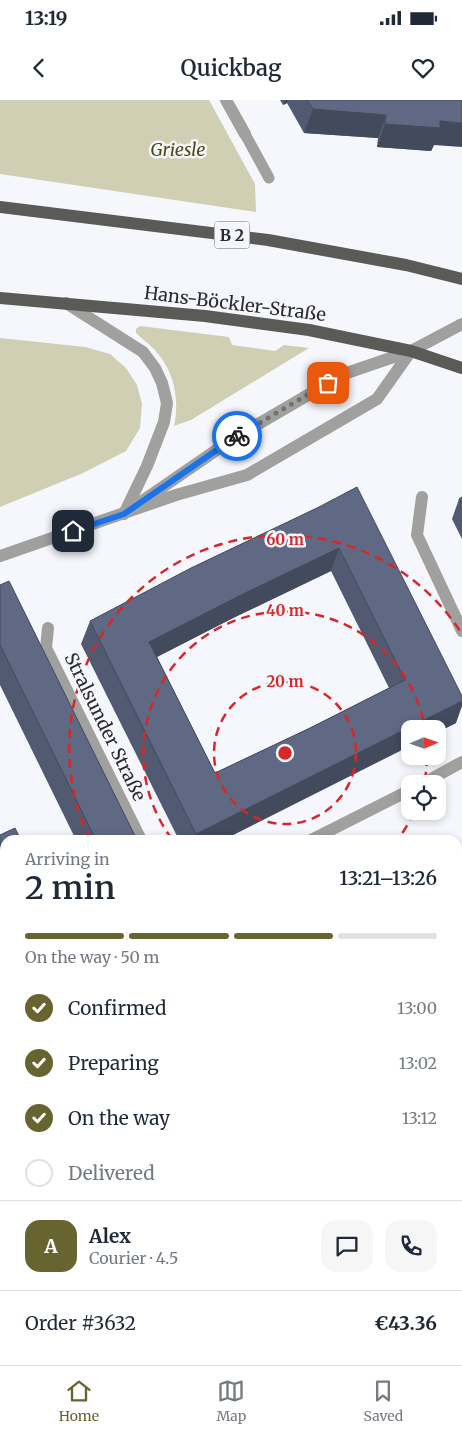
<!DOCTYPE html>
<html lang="en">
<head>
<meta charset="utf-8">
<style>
  body { margin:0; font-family:Merriweather,serif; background:#f6f6f7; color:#1f2937; height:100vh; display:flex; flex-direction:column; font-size:19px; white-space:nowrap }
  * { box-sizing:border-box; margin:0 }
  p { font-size:16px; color:#747a83 }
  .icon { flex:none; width:28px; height:28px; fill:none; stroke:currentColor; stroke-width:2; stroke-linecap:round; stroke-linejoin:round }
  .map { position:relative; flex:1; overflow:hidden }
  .drawer { position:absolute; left:0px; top:735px; width:462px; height:530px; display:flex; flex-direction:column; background:#fff; border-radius:15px 15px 0 0; box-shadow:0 2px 8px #0003 }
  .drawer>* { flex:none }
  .needle { width:32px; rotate:88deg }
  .buttons { position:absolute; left:401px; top:620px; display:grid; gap:10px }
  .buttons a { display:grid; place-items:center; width:45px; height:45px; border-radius:10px; background:#fff; box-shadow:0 2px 8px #0003; font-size:25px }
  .pin { position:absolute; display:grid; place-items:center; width:42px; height:42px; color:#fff; margin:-21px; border-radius:10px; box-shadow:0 2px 8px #0006 }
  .courier { position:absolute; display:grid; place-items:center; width:50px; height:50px; margin:-25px; border:4px solid #1a73e8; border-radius:50%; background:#fff; color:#222; box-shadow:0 1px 6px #0007 }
  .overview em { font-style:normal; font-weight:600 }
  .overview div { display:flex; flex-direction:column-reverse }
  .overview { display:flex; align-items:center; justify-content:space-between; height:85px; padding:0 25px }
  h1 { font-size:32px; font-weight:600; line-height:38px }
  .bar { display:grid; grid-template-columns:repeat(4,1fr); gap:8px 5px; align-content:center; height:60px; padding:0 25px }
  .bar i { height:6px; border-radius:4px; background:#e0e1e3 }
  .bar .current { background:#686430 }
  .bar p { grid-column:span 4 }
  .line { display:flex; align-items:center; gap:12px; padding:0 25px; border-top:1px solid #e0e1e3 }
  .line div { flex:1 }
  .round { display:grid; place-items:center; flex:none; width:52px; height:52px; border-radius:15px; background:#f6f6f7 }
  ol { padding:0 25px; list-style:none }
  li { display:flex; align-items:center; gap:15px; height:55px }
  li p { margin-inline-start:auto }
  li .icon { padding:5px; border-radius:50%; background:#686430; color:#fff; stroke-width:4 }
  li:last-child { color:#747a83 }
  li i { width:28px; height:28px; border:2px solid #e0e1e3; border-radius:50% }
  .status { display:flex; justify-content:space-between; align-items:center; height:35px; padding:0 25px; background:#fff; direction:ltr }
  .status svg { height:14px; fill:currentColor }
  header { display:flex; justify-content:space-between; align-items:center; height:65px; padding:0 25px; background:#fff; font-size:22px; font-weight:600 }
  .tabs { display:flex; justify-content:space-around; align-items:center; height:70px; border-top:1px solid #e0e1e3; background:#fff; font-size:14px; color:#747a83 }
  .tabs a { display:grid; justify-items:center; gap:2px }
  .tabs .current { color:#686430 }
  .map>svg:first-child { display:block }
  .green { fill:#d0ceb3 }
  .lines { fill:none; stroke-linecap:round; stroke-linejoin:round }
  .service { stroke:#a0a09e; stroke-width:11 }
  .minor { stroke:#a0a09e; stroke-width:12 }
  .tertiary { stroke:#a0a09e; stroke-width:12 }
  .primary { stroke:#5a5a56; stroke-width:12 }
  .wall { fill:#525a72; fill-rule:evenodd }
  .shaded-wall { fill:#424a5c }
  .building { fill:#5f6984; stroke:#424a5c; fill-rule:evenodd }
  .done { stroke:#727275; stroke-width:5; stroke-dasharray:0 9 }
  .route { stroke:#1a73e8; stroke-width:6 }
  .ring { fill:none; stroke:#d62828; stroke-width:2.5; stroke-dasharray:9 6 }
  .labels { text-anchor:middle; stroke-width:5; stroke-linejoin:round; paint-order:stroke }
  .shield { fill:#f5f7fc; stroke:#68686b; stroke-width:1 }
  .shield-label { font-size:16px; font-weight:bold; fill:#2b2b2d }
  .park-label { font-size:18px; font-style:italic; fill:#4f4a13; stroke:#f5f7fc }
  .street-label { font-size:18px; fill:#2b2b2d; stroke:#f5f7fc }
  .centre { fill:#d62828; stroke:#f5f7fc; stroke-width:2.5 }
  .ring-label { font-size:15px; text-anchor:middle; font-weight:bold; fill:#d62828; stroke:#f5f7fc; stroke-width:5; stroke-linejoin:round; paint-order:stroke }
</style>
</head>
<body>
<div class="status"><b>13:19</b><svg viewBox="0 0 49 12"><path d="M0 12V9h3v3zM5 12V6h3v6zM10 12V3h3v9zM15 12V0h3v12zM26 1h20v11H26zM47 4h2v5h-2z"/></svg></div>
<header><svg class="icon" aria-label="back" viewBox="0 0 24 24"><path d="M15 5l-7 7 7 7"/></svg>Quickbag<svg class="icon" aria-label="heart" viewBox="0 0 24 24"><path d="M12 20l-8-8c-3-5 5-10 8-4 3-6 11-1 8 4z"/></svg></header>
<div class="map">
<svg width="462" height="1265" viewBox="0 0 462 1265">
  <rect width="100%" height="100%" fill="#f5f7fc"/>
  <g class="green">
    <path d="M 0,0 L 209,0 L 255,84 L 256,112 L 0,74 Z"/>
    <path d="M 140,226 L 229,237 L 232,245 L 275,251 L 284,245 L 309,248 L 191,320 L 174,326 C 180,299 174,270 154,249 C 148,243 142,239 136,233 L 136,229 Z"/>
    <path d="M 0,238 L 85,247 L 110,254 L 126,268 L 137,285 L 142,304 L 140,328 L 126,351 L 83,373 L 0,407 Z"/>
  </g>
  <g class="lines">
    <path class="service" d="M 245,34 L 269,78"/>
    <g class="minor">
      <path d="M 226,0 L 245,34"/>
      <path d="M 422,397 L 417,435 L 462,531"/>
      <path d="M 48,528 L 46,548 L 141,740"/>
      <path d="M 422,684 L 462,662"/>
      <path d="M 311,740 L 410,690"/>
      <path d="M 0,887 L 5,885"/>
      <path d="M 458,987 L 462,985"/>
      <path d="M 0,1040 L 5,1051"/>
      <path d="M 0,1085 L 5,1083"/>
      <path d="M 97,1260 L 98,1265"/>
    </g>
    <g class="tertiary">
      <path d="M 66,203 L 143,252 L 155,268 L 162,283 L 167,303 L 164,322 L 147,366 L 124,414"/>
      <path d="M 138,404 L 231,340 L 344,274 L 411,251 L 462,224"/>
      <path d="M 0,456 L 176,395 L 247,375 L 377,299 L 411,251"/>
    </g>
    <g class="primary">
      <path d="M 0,107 L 268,140 L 406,165 L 462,179"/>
      <path d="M 0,198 L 205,216 L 309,230 L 411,251 L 462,268"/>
    </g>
  </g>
  <g class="wall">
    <path d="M 280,0 L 462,0 L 434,45 L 431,51 L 377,47 L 378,38 L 304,33 L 287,3 L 283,5 Z"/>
    <path d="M 462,397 L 462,439 L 452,419 L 459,399 Z"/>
    <path d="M 319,407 L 456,623 L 438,632 L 438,629 L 223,740 L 179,740 L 81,544 L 90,521 ZM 331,471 L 389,588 L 310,628 L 215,673 L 157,557 L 235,517 Z"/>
    <path d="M 0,485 L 137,740 L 76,740 L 0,585 Z"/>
    <path d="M 0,735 L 5,740 L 5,779 L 0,769 Z"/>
    <path d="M 5,918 L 5,941 L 0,931 Z"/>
    <path d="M 140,1260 L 191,1260 L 193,1265 L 142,1265 Z"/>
    <path d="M 238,1260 L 315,1260 L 316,1265 L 239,1265 Z"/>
    <path d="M 379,1260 L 458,1260 L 462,1265 L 380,1265 Z"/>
  </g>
  <g class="shaded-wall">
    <path d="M 285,0 L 288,0 L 287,3 L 283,5 Z"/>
    <path d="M 313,9 L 386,15 L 378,38 L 304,33 Z"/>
    <path d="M 440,21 L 462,23 L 462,47 L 434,45 L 431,51 L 377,47 L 385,24 Z"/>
    <path d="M 339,448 L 331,471 L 235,517 L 141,565 L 149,542 L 243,494 Z"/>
    <path d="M 462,601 L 462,606 L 456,623 L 438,632 L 438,629 L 410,629 L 410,646 L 223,740 L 194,740 L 196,734 Z"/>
    <path d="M 5,847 L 5,858 L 0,861 L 0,850 Z"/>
    <path d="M 462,923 L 462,941 L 458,943 L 458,926 Z"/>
    <path d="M 462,1069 L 462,1078 L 458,1080 L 458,1071 Z"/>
  </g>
  <g class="building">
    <path d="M 307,0 L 462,0 L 462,23 L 440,21 L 440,28 L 385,24 L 386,15 L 313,9 Z"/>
    <path d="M 357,387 L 462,596 L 462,601 L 196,734 L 90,521 L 191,468 L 319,407 ZM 339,448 L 405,580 L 310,628 L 215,673 L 149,542 L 243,494 Z"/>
    <path d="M 462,397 L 462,404 L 459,399 Z"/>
    <path d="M 9,481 L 137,740 L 96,740 L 0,545 L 0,485 Z"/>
    <path d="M 15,728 L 21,740 L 5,740 L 5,755 L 0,744 L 0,735 Z"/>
    <path d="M 5,800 L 5,847 L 0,850 L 0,802 Z"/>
    <path d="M 462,873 L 462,923 L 458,926 L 458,875 Z"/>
    <path d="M 462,1009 L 462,1069 L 458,1071 L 458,1011 Z"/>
    <path d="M 5,1204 L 5,1260 L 48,1260 L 49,1265 L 0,1265 L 0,1206 Z"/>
    <path d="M 462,1218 L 462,1265 L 386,1265 L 385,1260 L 458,1260 L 458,1220 Z"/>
    <path d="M 152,1260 L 191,1260 L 193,1265 L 153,1265 Z"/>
    <path d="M 241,1260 L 315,1260 L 316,1265 L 242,1265 Z"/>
  </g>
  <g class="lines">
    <path class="done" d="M 237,336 L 328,283"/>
    <path class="route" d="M 73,431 L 124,414 L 237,336"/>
  </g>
  <g class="ring">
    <circle cx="285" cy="653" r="71"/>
    <path d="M427 657A142 142 0 0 1 424 684M414 712A142 142 0 0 1 398 739M172 739A142 142 0 1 1 425 628"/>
    <path d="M90 740A213 213 0 0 1 462 534"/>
  </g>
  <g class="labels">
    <rect class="shield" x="214.5" y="121.5" width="35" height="27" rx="4"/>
    <g class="shield-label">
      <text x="232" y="141">B 2</text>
    </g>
    <g class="park-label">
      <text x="178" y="56">Griesle</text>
    </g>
    <g class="street-label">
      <text transform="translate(235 204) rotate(7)" y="6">Hans-Böckler-Straße</text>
      <text transform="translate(105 627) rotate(64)" y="6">Stralsunder Straße</text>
    </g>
  </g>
  <circle cx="285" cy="653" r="8" class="centre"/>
  <g class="ring-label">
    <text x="285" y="445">60 m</text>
    <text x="285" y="516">40 m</text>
    <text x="285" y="587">20 m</text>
  </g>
</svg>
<div class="buttons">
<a><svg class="needle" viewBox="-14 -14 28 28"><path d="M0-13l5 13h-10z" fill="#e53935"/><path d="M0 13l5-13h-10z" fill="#747a83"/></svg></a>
<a><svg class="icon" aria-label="locate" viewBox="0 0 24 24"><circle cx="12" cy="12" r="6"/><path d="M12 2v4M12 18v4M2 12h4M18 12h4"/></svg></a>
</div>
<div class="pin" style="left:328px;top:283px;background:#ea580c"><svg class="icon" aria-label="bag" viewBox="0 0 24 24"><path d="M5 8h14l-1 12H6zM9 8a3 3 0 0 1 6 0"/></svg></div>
<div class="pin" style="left:73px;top:431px;background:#1f2937"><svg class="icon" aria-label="home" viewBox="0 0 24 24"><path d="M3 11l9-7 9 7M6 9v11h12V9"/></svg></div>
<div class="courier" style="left:237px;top:336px"><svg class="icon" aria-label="bike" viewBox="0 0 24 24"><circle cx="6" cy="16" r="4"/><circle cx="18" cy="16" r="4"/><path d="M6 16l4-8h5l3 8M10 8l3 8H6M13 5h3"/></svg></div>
<section class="drawer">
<div class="overview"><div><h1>2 min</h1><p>Arriving in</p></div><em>13:21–13:26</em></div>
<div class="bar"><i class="current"></i><i class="current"></i><i class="current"></i><i></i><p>On the way · 50 m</p></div>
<ol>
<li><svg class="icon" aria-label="check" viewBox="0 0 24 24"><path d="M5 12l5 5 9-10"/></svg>Confirmed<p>13:00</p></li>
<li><svg class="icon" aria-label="check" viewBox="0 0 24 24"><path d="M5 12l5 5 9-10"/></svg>Preparing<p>13:02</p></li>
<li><svg class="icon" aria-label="check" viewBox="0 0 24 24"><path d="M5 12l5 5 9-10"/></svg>On the way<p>13:12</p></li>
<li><i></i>Delivered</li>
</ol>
<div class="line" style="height:90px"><b class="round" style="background:#686430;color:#fff">A</b><div><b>Alex</b><p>Courier · 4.5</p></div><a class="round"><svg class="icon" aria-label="chat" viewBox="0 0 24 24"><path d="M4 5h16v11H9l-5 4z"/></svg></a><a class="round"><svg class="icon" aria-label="phone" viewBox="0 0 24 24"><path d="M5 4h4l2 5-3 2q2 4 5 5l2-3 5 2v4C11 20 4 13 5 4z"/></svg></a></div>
<div class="line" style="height:65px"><div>Order #3632</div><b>€43.36</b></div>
</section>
</div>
<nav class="tabs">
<a class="current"><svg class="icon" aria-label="home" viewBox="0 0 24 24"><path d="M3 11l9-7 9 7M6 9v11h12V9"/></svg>Home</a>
<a><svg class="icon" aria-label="map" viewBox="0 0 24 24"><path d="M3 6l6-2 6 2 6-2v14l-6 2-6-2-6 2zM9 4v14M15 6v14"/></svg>Map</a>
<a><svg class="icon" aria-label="saved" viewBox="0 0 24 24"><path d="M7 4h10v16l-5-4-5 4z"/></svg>Saved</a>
</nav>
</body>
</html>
